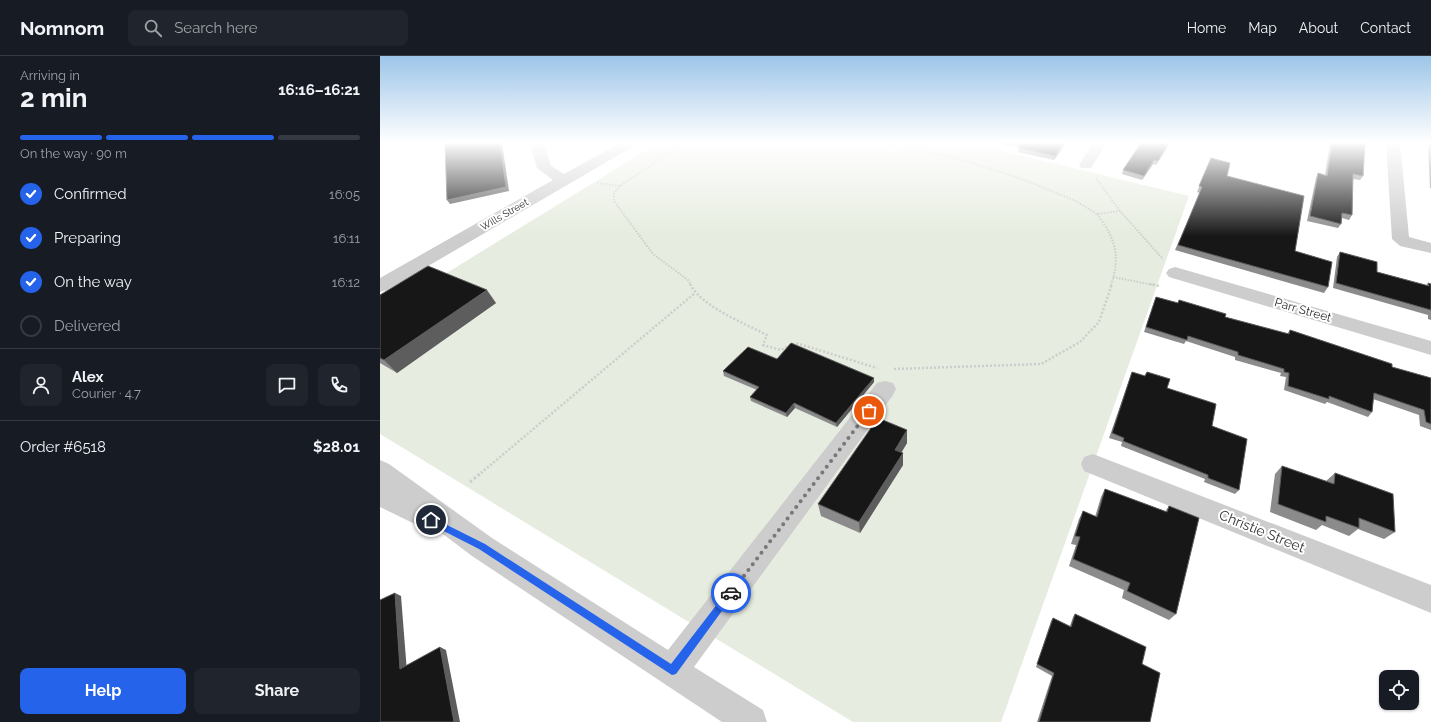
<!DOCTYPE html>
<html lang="en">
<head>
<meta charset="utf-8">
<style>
  body { margin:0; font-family:Raleway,sans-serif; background:#20242c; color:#f1f3f6; height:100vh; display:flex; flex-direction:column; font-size:15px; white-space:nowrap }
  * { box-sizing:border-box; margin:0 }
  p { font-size:13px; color:#9ea1a6 }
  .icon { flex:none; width:22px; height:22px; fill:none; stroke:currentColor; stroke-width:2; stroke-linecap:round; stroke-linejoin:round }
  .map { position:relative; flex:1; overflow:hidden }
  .sheet { display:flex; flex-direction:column; background:#171b24; width:380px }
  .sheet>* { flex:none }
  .tools { position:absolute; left:999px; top:614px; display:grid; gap:8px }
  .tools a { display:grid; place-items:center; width:40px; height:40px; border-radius:8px; background:#171b24; box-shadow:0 1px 3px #0004; font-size:20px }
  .pin { position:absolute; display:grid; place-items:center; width:34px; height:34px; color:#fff; margin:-17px; border:2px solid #fff; border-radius:50%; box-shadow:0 1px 4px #0007 }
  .courier { position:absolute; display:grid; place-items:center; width:40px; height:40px; margin:-20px; border:3px solid #2563eb; border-radius:50%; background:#fff; color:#222; box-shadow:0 1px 5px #0007 }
  .headline em { font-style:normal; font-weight:700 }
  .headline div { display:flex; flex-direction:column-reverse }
  .headline { display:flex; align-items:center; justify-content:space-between; height:68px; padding:0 20px }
  h1 { font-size:26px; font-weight:700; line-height:30px }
  .bar { display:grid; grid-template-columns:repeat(4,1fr); gap:6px 4px; align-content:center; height:48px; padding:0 20px }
  .bar i { height:5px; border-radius:3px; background:#363941 }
  .bar .current { background:#2563eb }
  .bar p { grid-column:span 4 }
  .line { display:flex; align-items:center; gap:10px; padding:0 20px; border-top:1px solid #363941 }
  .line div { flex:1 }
  .round { display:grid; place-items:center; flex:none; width:42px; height:42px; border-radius:8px; background:#20242c }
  ol { padding:0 20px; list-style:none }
  li { display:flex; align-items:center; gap:12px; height:44px }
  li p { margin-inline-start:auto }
  li .icon { padding:4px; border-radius:50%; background:#2563eb; color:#fff; stroke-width:4 }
  li:last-child { color:#9ea1a6 }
  li i { width:22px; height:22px; border:2px solid #363941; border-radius:50% }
  .action { display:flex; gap:8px; margin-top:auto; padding:8px 20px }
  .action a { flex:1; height:46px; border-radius:8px; background:#2563eb; color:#fff; font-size:16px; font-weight:700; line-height:46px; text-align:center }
  .action a+a { background:#20242c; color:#f1f3f6 }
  header { display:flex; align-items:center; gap:24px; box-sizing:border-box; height:56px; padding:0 20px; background:#171b24; border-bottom:1px solid #363941 }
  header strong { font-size:19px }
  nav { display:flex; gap:22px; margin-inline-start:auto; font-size:14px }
  .search { width:280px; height:36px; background:#20242c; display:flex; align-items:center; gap:10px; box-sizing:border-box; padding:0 14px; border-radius:8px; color:#9ea1a6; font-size:15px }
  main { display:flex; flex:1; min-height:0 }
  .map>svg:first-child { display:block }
  .green { fill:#e6ecdf }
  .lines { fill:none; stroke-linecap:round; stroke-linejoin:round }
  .path-far2 { stroke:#cdcdcd; stroke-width:2; stroke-dasharray:1.5 1.5; stroke-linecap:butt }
  .path-far1 { stroke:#cdcdcd; stroke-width:2.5; stroke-dasharray:2 2; stroke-linecap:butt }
  .path { stroke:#cdcdcd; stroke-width:3; stroke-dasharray:2.5 2.5; stroke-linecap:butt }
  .minor { fill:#cdcdcd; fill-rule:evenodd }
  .wall { fill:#8b8b8b }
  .shaded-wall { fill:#5d5d5d }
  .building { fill:#171717; stroke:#5d5d5d }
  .route { fill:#2563eb }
  .done { stroke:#787878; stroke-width:4; stroke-dasharray:0 7.2 }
  .labels { text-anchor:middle; stroke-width:4; stroke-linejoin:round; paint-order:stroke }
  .far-street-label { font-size:10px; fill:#303030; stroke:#fff }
  .street-label { font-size:12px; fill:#303030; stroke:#fff }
  .near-street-label { font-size:14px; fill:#303030; stroke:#fff }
</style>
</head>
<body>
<header>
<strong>Nomnom</strong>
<div class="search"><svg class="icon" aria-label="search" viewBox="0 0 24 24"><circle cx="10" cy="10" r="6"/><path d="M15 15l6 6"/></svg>Search here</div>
<nav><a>Home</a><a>Map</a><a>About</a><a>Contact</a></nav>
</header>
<main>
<section class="sheet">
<div class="headline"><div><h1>2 min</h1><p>Arriving in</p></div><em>16:16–16:21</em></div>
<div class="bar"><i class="current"></i><i class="current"></i><i class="current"></i><i></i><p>On the way · 90 m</p></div>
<ol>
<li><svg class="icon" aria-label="check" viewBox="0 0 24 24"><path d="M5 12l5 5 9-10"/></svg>Confirmed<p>16:05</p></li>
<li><svg class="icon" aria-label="check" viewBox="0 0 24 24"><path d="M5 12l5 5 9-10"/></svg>Preparing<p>16:11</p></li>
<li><svg class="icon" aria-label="check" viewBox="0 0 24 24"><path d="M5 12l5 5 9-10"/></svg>On the way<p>16:12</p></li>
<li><i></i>Delivered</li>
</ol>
<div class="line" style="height:72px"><a class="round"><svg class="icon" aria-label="person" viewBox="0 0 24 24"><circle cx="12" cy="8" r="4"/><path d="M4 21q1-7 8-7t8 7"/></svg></a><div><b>Alex</b><p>Courier · 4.7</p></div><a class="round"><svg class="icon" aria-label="chat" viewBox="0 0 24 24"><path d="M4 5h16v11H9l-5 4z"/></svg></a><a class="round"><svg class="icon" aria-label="phone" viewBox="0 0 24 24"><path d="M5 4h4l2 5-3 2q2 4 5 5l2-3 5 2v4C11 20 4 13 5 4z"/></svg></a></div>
<div class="line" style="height:52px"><div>Order #6518</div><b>$28.01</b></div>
<div class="action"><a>Help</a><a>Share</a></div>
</section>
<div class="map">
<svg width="1051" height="666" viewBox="0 0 1051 666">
  <rect width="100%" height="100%" fill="#fff"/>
  <path class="green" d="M 278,87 L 590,87 L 809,140 L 621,666 L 473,666 L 0,378 L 0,258 Z"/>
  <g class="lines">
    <g class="path-far2">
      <path d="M 503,87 L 580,103 L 642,123 L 696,145 L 717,158 L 740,155"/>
      <path d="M 716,122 L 740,155 L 783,203"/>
      <path d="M 217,127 L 240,130 L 304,87"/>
      <path d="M 240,130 L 234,137 L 234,145 L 273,198 L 308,224 L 311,229"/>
      <path d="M 717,158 C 735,182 741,199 731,229"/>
      <path d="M 733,221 L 774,229"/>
    </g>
    <g class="path-far1">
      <path d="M 310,228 C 322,251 364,267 387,279 L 383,289 L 401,294 L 416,287 L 497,312"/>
      <path d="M 769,228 L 780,230"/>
      <path d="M 514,313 L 661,308 L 700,286 L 719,266 L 732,228"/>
      <path d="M 101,417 L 315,237"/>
    </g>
    <path class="path" d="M 90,426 L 102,416"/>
    <g class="minor">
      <path d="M 150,87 L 164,87 L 171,110 L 184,118 L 240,87 L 256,87 L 254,90 L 7,234 L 0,236 L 0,222 L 173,124 L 157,112 Z"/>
      <path d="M 713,87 L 727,87 L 711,112 L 701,112 L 699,109 Z"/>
      <path d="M 1006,87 L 1020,87 L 1029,181 L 1051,187 L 1051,197 L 1020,190 L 1012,183 Z"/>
      <path d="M 795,211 L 1051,285 L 1051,299 L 789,221 L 786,217 L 789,213 Z"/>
      <path d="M 505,325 L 513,327 L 516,333 L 513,339 L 314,611 L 383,654 L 387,666 L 342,666 L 92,500 L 51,469 L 43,472 L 0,451 L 0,404 L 9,408 L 112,482 L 288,594 L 497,327 Z"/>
      <path d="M 713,398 L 1051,529 L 1051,557 L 704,415 L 701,408 L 704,401 Z"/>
    </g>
  </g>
  <g class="wall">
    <path d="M 616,87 L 686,87 L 674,104 L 638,96 L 639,91 Z"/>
    <path d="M 790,87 L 776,109 L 773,108 L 762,124 L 742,118 L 743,114 Z"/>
    <path d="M 950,87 L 985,87 L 983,120 L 980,124 L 973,123 L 972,159 L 969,164 L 962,162 L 961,168 L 958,172 L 927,165 L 936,122 L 938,117 L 945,119 Z"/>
    <path d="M 1051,87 L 1051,132 L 1050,132 L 1048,90 Z"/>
    <path d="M 831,102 L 847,120 L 915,195 L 948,231 L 944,237 L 795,194 L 820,137 L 817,136 Z"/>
    <path d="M 960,196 L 997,216 L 1046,230 L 1048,227 L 1051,228 L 1051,264 L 1048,263 L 1048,259 L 953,232 L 957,201 Z"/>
    <path d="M 0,239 L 116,247 L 17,317 L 0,307 Z"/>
    <path d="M 776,241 L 845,261 L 907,278 L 910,274 L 1012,311 L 1051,322 L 1051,374 L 1040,370 L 1039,359 L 993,343 L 992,356 L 988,361 L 947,346 L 945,348 L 904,334 L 906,321 L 900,320 L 901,317 L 855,304 L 855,301 L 806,285 L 804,288 L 764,276 Z"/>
    <path d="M 397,303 L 494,322 L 494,326 L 457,371 L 415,352 L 407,361 L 371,345 L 370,341 L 377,334 L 344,320 L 343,315 Z"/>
    <path d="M 752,316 L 765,320 L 767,316 L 787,332 L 832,370 L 859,434 L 855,438 L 824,426 L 825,423 L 741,390 L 742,386 L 729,382 Z"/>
    <path d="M 527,374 L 527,387 L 521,396 L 523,397 L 523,409 L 480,477 L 441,460 L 438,448 Z"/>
    <path d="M 902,410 L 946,425 L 955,417 L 1015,476 L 1004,483 L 978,473 L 969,480 L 942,469 L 936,474 L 890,456 L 895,418 Z"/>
    <path d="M 725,433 L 785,456 L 789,450 L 796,558 L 789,564 L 742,542 L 744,534 L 689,510 L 696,489 L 691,488 L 699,463 L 703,455 L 715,461 L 721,441 Z"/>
    <path d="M 695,558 L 762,608 L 770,666 L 657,666 L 672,620 L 656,611 L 671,565 L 673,562 L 690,570 L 693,561 Z"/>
  </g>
  <g class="shaded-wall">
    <path d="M 120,87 L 122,87 L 129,135 L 70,148 L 67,144 Z"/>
    <path d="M 684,87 L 686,87 L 674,104 L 675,100 Z"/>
    <path d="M 789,87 L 790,87 L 776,109 L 778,105 Z"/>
    <path d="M 774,104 L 773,108 L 762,124 L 764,120 Z"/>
    <path d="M 107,234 L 116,247 L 17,317 L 4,304 Z"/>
    <path d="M 494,322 L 494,326 L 457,371 L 456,367 Z"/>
    <path d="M 414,347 L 415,352 L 407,361 L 406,357 Z"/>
    <path d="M 527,374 L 527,387 L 516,406 L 515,394 Z"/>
    <path d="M 523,397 L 523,409 L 480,477 L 479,466 Z"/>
    <path d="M 15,537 L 21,540 L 27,616 L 20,613 Z"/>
    <path d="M 60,591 L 66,594 L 80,666 L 74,666 Z"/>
  </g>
  <g class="building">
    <path d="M 65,87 L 120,87 L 126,131 L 67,144 Z"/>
    <path d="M 637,87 L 684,87 L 675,100 L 638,92 L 641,88 Z"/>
    <path d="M 761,87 L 789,87 L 778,105 L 774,104 L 764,120 L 743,114 Z"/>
    <path d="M 952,87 L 985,87 L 983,120 L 973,118 L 972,159 L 962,157 L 961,168 L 930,160 L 938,117 L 947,120 Z"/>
    <path d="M 831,102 L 850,107 L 847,120 L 924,140 L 915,195 L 952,206 L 948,231 L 798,189 L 822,131 L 819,130 Z"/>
    <path d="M 960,196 L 997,206 L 997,216 L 1049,230 L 1048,227 L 1051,228 L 1051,254 L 956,227 Z"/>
    <path d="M 48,210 L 107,234 L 4,304 L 0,302 L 0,239 Z"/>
    <path d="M 776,241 L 798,247 L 799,244 L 846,258 L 845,261 L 909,278 L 910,274 L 1012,308 L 1012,311 L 1051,322 L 1051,368 L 1046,366 L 1044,354 L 994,337 L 992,356 L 949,340 L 949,343 L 908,330 L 909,317 L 904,316 L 904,313 L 858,299 L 858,296 L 808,280 L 807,284 L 766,271 Z"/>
    <path d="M 411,287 L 494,322 L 456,367 L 414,347 L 406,357 L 370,341 L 379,331 L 343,315 L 368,291 L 397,303 Z"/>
    <path d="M 752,316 L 765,320 L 767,316 L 790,323 L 787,332 L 836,348 L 832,370 L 867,383 L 859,434 L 828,422 L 828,419 L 743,385 L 744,382 L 732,377 Z"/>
    <path d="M 498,362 L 527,374 L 515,394 L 523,397 L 479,466 L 438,448 Z"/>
    <path d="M 902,410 L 954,428 L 955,417 L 1013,438 L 1015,476 L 979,462 L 979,472 L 946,460 L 946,466 L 898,448 Z"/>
    <path d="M 725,433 L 787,456 L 789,450 L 819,462 L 796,558 L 747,535 L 750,527 L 693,503 L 700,481 L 695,480 L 703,455 L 717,461 Z"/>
    <path d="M 15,537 L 20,613 L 60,591 L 74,666 L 0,666 L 0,544 Z"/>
    <path d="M 695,558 L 766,591 L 762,608 L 780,617 L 770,666 L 659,666 L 674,617 L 657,608 L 673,562 L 691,571 Z"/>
  </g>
  <linearGradient id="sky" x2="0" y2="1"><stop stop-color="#9dc5e9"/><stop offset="0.48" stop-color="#fff"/><stop offset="1" stop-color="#fff" stop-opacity="0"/></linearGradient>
  <rect width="1051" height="180" fill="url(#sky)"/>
  <path class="route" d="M 51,461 L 105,488 L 291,608 L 348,534 L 351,533 L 355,537 L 296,618 L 292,619 L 99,493 L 48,467 L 47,464 Z"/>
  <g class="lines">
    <path class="done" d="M 351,537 L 489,355"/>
  </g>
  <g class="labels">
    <g class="far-street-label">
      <text transform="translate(124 158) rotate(-30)" y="4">Wills Street</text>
    </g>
    <g class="street-label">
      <text transform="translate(923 254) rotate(16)" y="4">Parr Street</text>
    </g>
    <g class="near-street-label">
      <text transform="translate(882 475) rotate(22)" y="5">Christie Street</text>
    </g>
  </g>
</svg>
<div class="tools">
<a><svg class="icon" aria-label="locate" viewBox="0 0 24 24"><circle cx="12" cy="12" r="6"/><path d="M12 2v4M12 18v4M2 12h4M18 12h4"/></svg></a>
</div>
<div class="pin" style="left:489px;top:355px;background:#ea580c"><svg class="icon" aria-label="bag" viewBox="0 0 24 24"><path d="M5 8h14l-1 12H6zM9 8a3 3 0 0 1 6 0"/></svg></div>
<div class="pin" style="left:51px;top:464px;background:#1f2937"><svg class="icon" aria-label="home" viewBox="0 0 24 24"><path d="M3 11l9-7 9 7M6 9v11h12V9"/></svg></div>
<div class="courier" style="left:351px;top:537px"><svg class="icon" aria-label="car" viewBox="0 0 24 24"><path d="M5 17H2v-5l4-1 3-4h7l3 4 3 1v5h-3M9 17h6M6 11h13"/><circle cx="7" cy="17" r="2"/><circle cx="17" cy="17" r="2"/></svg></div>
</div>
</main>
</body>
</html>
